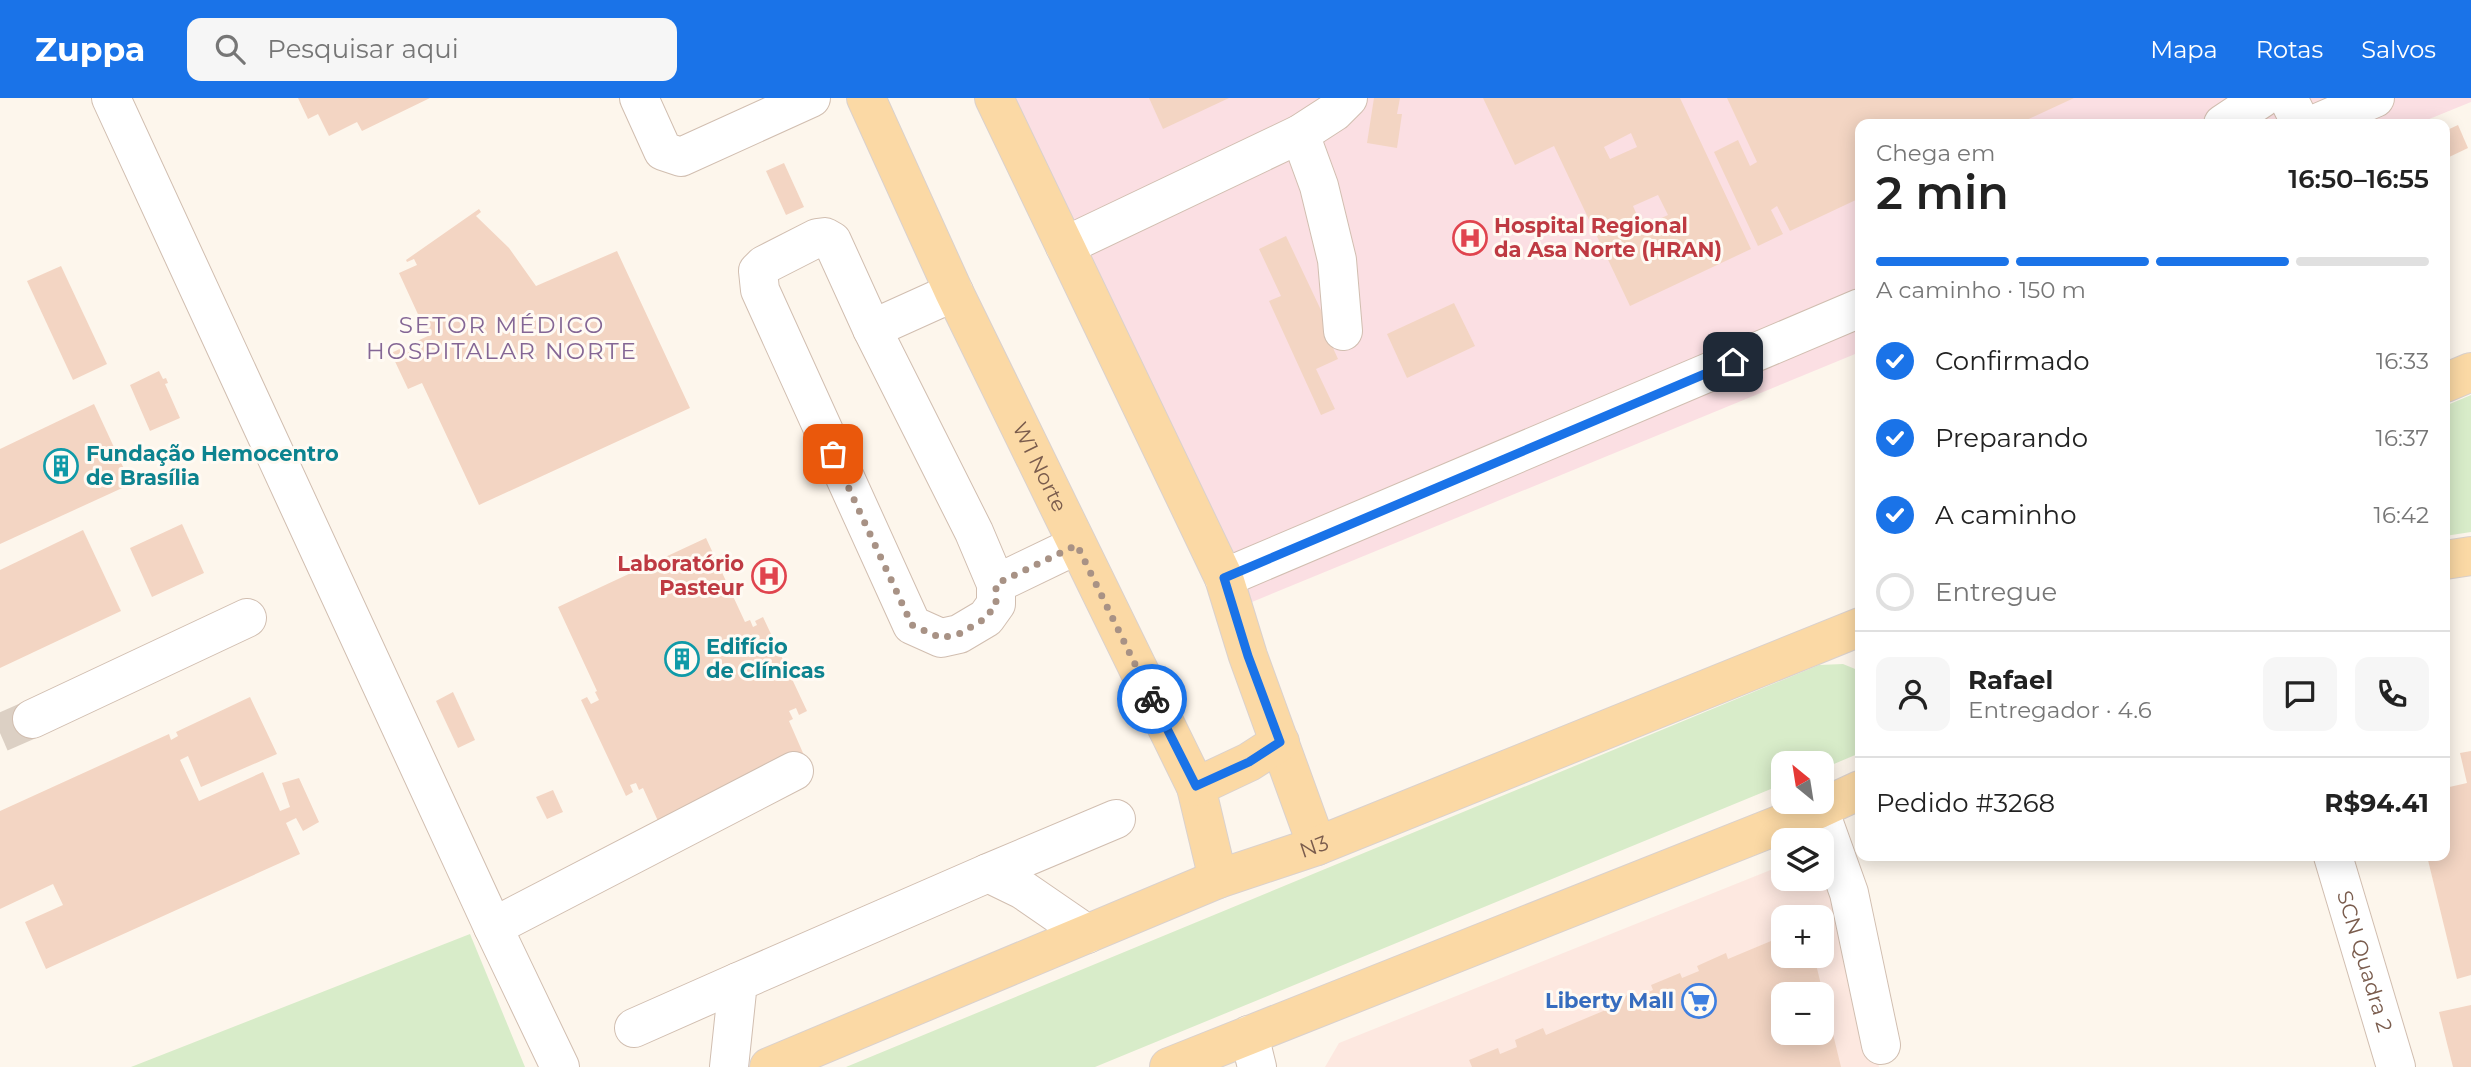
<!DOCTYPE html>
<html lang="pt">
<head>
<meta charset="utf-8">
<style>
  body { margin:0; font-family:Montserrat,sans-serif; background:#f6f6f6; color:#222; height:100vh; display:flex; flex-direction:column; font-size:26px; white-space:nowrap }
  * { box-sizing:border-box; margin:0 }
  p { font-size:23px; color:#767676 }
  .icon { flex:none; width:38px; height:38px; fill:none; stroke:currentColor; stroke-width:2; stroke-linecap:round; stroke-linejoin:round }
  .map { position:relative; flex:1; overflow:hidden }
  .sheet { position:absolute; left:1855px; top:21px; width:595px; height:742px; display:flex; flex-direction:column; background:#fff; border-radius:14px; box-shadow:0 4px 18px #0003 }
  .sheet>* { flex:none }
  .needle { width:46px; rotate:330deg }
  .tools { position:absolute; left:1771px; top:653px; display:grid; gap:14px }
  .tools a { display:grid; place-items:center; width:63px; height:63px; border-radius:14px; background:#fff; box-shadow:0 4px 18px #0003; font-size:35px }
  .pin { position:absolute; display:grid; place-items:center; width:60px; height:60px; color:#fff; margin:-30px; border-radius:14px; box-shadow:0 4px 10px #0006 }
  .courier { position:absolute; display:grid; place-items:center; width:70px; height:70px; margin:-35px; border:5px solid #1a73e8; border-radius:50%; background:#fff; color:#222; box-shadow:0 2px 9px #0007 }
  .head em { font-style:normal; font-weight:600 }
  .head div { display:flex; flex-direction:column-reverse }
  .head { display:flex; align-items:center; justify-content:space-between; height:119px; padding:0 21px }
  h1 { font-size:46px; font-weight:600; line-height:52px }
  .bar { display:grid; grid-template-columns:repeat(4,1fr); gap:10px 7px; align-content:center; height:84px; padding:0 21px }
  .bar i { height:9px; border-radius:5px; background:#e0e0e0 }
  .bar .active { background:#1a73e8 }
  .bar p { grid-column:span 4 }
  .line { display:flex; align-items:center; gap:18px; padding:0 21px; border-top:2px solid #e0e0e0 }
  .line div { flex:1 }
  .round { display:grid; place-items:center; flex:none; width:74px; height:74px; border-radius:14px; background:#f6f6f6 }
  ol { padding:0 21px; list-style:none }
  li { display:flex; align-items:center; gap:21px; height:77px }
  li p { margin-inline-start:auto }
  li .icon { padding:7px; border-radius:50%; background:#1a73e8; color:#fff; stroke-width:4 }
  li:last-child { color:#767676 }
  li i { width:38px; height:38px; border:4px solid #e0e0e0; border-radius:50% }
  header { display:flex; align-items:center; gap:42px; box-sizing:border-box; height:98px; padding:0 35px; background:#1a73e8; color:#fff }
  header strong { font-size:33px }
  nav { display:flex; gap:38px; margin-inline-start:auto; font-size:24px }
  .search { width:490px; height:63px; background:#f6f6f6; display:flex; align-items:center; gap:18px; box-sizing:border-box; padding:0 24px; border-radius:14px; color:#767676; font-size:26px }
  .map>svg:first-child { display:block }
  .commercial { fill:#fde8e0; fill-rule:evenodd }
  .medical { fill:#fbdfe3 }
  .green { fill:#d8ecc9 }
  .building { fill:#f3d5c3; fill-rule:evenodd }
  .lines { fill:none; stroke-linecap:round; stroke-linejoin:round }
  .minor-tunnel { stroke:#dcd0c4; stroke-width:38; stroke-dasharray:38 19; stroke-linecap:butt }
  .minor-casing { stroke:#d1beb0; stroke-width:40 }
  .major-casing { stroke:#dad1cd; stroke-width:40 }
  .minor { stroke:#fff; stroke-width:38 }
  .major { stroke:#fbd9a5; stroke-width:38 }
  .done { stroke:#a89285; stroke-width:7; stroke-dasharray:0 12.6 }
  .route { stroke:#1a73e8; stroke-width:9 }
  .labels { text-anchor:middle; stroke-width:6; stroke-linejoin:round; paint-order:stroke }
  .health-label { font-size:21px; font-weight:bold; fill:#be3a42; stroke:#fffaf3; text-anchor:start }
  .culture-label { font-size:21px; font-weight:bold; fill:#0d838f; stroke:#fffaf3; text-anchor:start }
  .street-label { font-size:21px; fill:#7a5c4d; stroke:#fffaf3 }
  .shop-label { font-size:21px; font-weight:bold; fill:#366cbe; stroke:#fffaf3; text-anchor:end }
  .neighbourhood-label { font-size:23px; letter-spacing:2px; fill:#846695; stroke:#fffaf3 }
</style>
</head>
<body>
<header>
<strong>Zuppa</strong>
<div class="search"><svg class="icon" aria-label="search" viewBox="0 0 24 24"><circle cx="10" cy="10" r="6"/><path d="M15 15l6 6"/></svg>Pesquisar aqui</div>
<nav><a>Mapa</a><a>Rotas</a><a>Salvos</a></nav>
</header>
<div class="map">
<svg width="2471" height="969" viewBox="0 0 2471 969">
  <rect width="100%" height="100%" fill="#fdf6ec"/>
  <path class="commercial" d="M 1822,766 L 1848,817 L 1879,969 L 1325,969 L 1339,945 L 1783,767 L 1783,780 L 1822,780 ZM 1783,819 L 1822,819 L 1822,858 L 1783,858 ZM 1783,896 L 1822,896 L 1822,934 L 1783,934 Z"/>
  <path class="medical" d="M 1015,0 L 2471,0 L 2471,4 L 2417,26 L 1860,26 L 1860,254 L 1252,504 Z"/>
  <g class="green">
    <path d="M 2471,297 L 2471,434 L 2445,438 L 2445,308 Z"/>
    <path d="M 1843,566 L 1860,573 L 1860,655 L 1822,671 L 1822,665 L 1783,665 L 1783,686 L 1095,969 L 846,969 L 1819,567 Z"/>
    <path d="M 470,836 L 525,969 L 131,969 Z"/>
  </g>
  <g class="building">
    <path d="M 298,0 L 430,0 L 362,33 L 357,24 L 329,38 L 318,16 L 308,21 Z"/>
    <path d="M 1149,0 L 1229,0 L 1163,31 Z"/>
    <path d="M 1374,0 L 1400,0 L 1397,16 L 1402,16 L 1397,50 L 1367,45 Z"/>
    <path d="M 1483,0 L 1680,0 L 1751,151 L 1630,208 L 1554,48 L 1515,67 ZM 1631,35 L 1637,49 L 1610,61 L 1604,49 ZM 1658,97 L 1668,117 L 1642,129 L 1633,108 Z"/>
    <path d="M 1727,0 L 2074,0 L 2018,26 L 1860,26 L 1860,100 L 1790,133 L 1777,108 L 1771,112 L 1783,136 L 1758,148 L 1714,54 L 1738,42 L 1750,68 L 1757,64 Z"/>
    <path d="M 2458,27 L 2468,50 L 2445,61 L 2445,33 Z"/>
    <path d="M 784,65 L 804,109 L 786,117 L 766,73 Z"/>
    <path d="M 479,111 L 481,114 L 476,118 L 509,150 L 536,188 L 617,153 L 690,310 L 479,407 L 422,285 L 408,291 L 391,255 L 428,238 L 399,175 L 417,167 L 414,161 L 407,164 L 406,162 Z"/>
    <path d="M 1286,138 L 1328,227 L 1324,230 L 1338,261 L 1316,271 L 1335,311 L 1321,317 L 1269,203 L 1281,198 L 1259,151 Z"/>
    <path d="M 61,168 L 107,266 L 73,282 L 27,183 Z"/>
    <path d="M 1454,205 L 1475,248 L 1407,280 L 1387,236 Z"/>
    <path d="M 159,273 L 163,281 L 166,280 L 168,285 L 165,286 L 180,320 L 150,333 L 130,287 Z"/>
    <path d="M 94,306 L 131,386 L 0,446 L 0,351 Z"/>
    <path d="M 182,426 L 204,475 L 152,499 L 130,450 Z"/>
    <path d="M 83,432 L 121,513 L 0,570 L 0,472 Z"/>
    <path d="M 706,440 L 745,524 L 750,522 L 753,529 L 757,527 L 755,523 L 763,519 L 807,613 L 799,617 L 796,610 L 789,613 L 793,621 L 789,623 L 803,655 L 658,723 L 643,690 L 639,692 L 636,685 L 630,687 L 633,694 L 626,698 L 581,602 L 587,599 L 591,606 L 599,602 L 595,594 L 597,593 L 558,509 Z"/>
    <path d="M 453,594 L 475,642 L 458,650 L 436,603 Z"/>
    <path d="M 250,599 L 277,656 L 201,689 L 188,658 L 180,662 L 199,703 L 263,674 L 280,713 L 290,709 L 282,685 L 299,680 L 319,724 L 303,733 L 296,720 L 286,725 L 300,756 L 46,871 L 25,824 L 63,807 L 53,786 L 0,811 L 0,713 L 169,636 L 171,642 L 178,638 L 176,634 Z"/>
    <path d="M 2471,653 L 2471,877 L 2457,881 L 2427,758 L 2445,758 L 2445,690 L 2467,685 L 2460,655 Z"/>
    <path d="M 553,692 L 563,714 L 547,721 L 536,699 Z"/>
    <path d="M 1783,838 L 1783,858 L 1814,858 L 1841,969 L 1472,969 L 1469,962 L 1498,950 L 1500,956 L 1517,949 L 1515,942 L 1543,930 L 1546,937 L 1608,911 L 1605,906 L 1635,894 L 1637,899 L 1653,892 L 1651,887 L 1680,875 L 1682,880 L 1699,873 L 1697,868 L 1726,855 L 1728,861 ZM 1783,896 L 1822,896 L 1822,934 L 1783,934 Z"/>
    <path d="M 2471,907 L 2471,969 L 2453,969 L 2439,914 Z"/>
  </g>
  <g class="lines">
    <path class="minor-tunnel" d="M 0,635 L 32,621"/>
    <g class="minor-casing">
      <g id="minor">
        <path d="M 111,0 L 493,829 L 560,969"/>
        <path d="M 639,0 L 663,53 L 681,59 L 811,0"/>
        <path d="M 2288,0 L 2301,26"/>
        <path d="M 2223,26 L 2262,0"/>
        <path d="M 2315,26 L 2375,0"/>
        <path d="M 1300,36 L 1319,88 L 1337,162 L 1343,233"/>
        <path d="M 825,139 L 832,143 L 872,231 L 974,434 L 996,486 L 996,506 L 986,520 L 959,536 L 941,540 L 912,527 L 760,192 L 758,173 L 764,167 L 817,140 Z"/>
        <path d="M 1065,148 L 1300,36 L 1334,14 L 1348,0"/>
        <path d="M 872,231 L 954,194"/>
        <path d="M 1224,480 L 1860,210"/>
        <path d="M 996,486 L 1077,447"/>
        <path d="M 32,621 L 247,520"/>
        <path d="M 1819,711 L 1849,795 L 1881,947"/>
        <path id="s1" d="M 2333,758 L 2396,969"/>
        <path d="M 988,775 L 1116,721"/>
        <path d="M 493,829 L 794,673"/>
        <path d="M 634,930 L 738,884"/>
        <path d="M 1249,937 L 1257,969"/>
        <path d="M 729,969 L 738,884 L 988,775 L 1023,792 L 1087,836"/>
      </g>
    </g>
    <g class="major-casing">
      <g id="major">
        <path id="s2" d="M 866,0 L 954,194 L 1196,689 L 1218,781"/>
        <path d="M 994,0 L 1224,480 L 1248,558 L 1317,748"/>
        <path d="M 2445,285 L 2471,274"/>
        <path d="M 2445,462 L 2471,458"/>
        <path d="M 1196,689 L 1249,664 L 1280,644"/>
        <path id="s3" d="M 769,969 L 1218,781 L 1317,748 L 1860,529"/>
        <path d="M 1169,969 L 1819,711 L 1860,692"/>
      </g>
    </g>
    <use href="#minor" class="minor"/>
    <use href="#major" class="major"/>
  </g>
  <g class="lines">
    <path class="done" d="M 833,356 L 912,527 L 941,540 L 959,536 L 986,520 L 996,506 L 996,486 L 1077,447 L 1152,601"/>
    <path class="route" d="M 1152,601 L 1196,688 L 1249,664 L 1280,644 L 1248,558 L 1224,480 L 1733,264"/>
  </g>
  <defs>
    <g id="hospital-ring" transform="scale(1.75)"><circle r="9.5" fill="#fffaf3" stroke="#e0444e" stroke-width="1.5"/><path d="M-5-5h3v3.5h4V-5h3V5h-3V1.5h-4V5h-3Z" fill="#e0444e"/></g>
    <g id="building-ring" transform="scale(1.75)"><circle r="9.5" fill="#fffaf3" stroke="#0f9aa8" stroke-width="1.5"/><path d="M-4-6H4V6H1V3H-1V6H-4ZM-2.5-4.3h1.7v1.8h-1.7ZM.8-4.3h1.7v1.8H.8ZM-2.5-1h1.7V.8h-1.7ZM.8-1h1.7V.8H.8Z" fill="#0f9aa8"/></g>
    <g id="supermarket-ring" transform="scale(1.75)"><circle r="9.5" fill="#fffaf3" stroke="#3f7fe0" stroke-width="1.5"/><path d="M-6-5.5h2.5l.6 2H6L4.5 2H-2.5L-4.4-4H-6ZM-1.5 3.2a1.3 1.3 0 1 0 .1 0ZM3 3.2a1.3 1.3 0 1 0 .1 0Z" fill="#3f7fe0"/></g>
  </defs>
  <g fill-rule="evenodd">
    <use href="#hospital-ring" x="1470" y="140"/>
    <use href="#building-ring" x="61" y="368"/>
    <use href="#hospital-ring" x="769" y="478"/>
    <use href="#building-ring" x="682" y="561"/>
    <use href="#supermarket-ring" x="1699" y="903"/>
  </g>
  <g class="labels">
    <g class="health-label">
      <text x="1494" y="135">Hospital Regional<tspan x="1494" dy="24">da Asa Norte (HRAN)</tspan></text>
      <text x="744" y="473" text-anchor="end">Laboratório<tspan x="744" dy="24">Pasteur</tspan></text>
    </g>
    <g class="culture-label">
      <text x="86" y="363">Fundação Hemocentro<tspan x="86" dy="24">de Brasília</tspan></text>
      <text x="706" y="556">Edifício<tspan x="706" dy="24">de Clínicas</tspan></text>
    </g>
    <g class="street-label">
      <text dy="7" stroke="none"><textPath href="#s2" startOffset="408">W1 Norte</textPath></text>
      <text dy="7" stroke="none"><textPath href="#s3" startOffset="588">N3</textPath></text>
      <text dy="7" stroke="none"><textPath href="#s1" startOffset="110">SCN Quadra 2</textPath></text>
    </g>
    <g class="shop-label">
      <text x="1674" y="910">Liberty Mall</text>
    </g>
    <g class="neighbourhood-label">
      <text x="502" y="235">SETOR MÉDICO<tspan x="502" dy="26">HOSPITALAR NORTE</tspan></text>
    </g>
  </g>
</svg>
<div class="tools">
<a><svg class="needle" viewBox="-14 -14 28 28"><path d="M0-13l5 13h-10z" fill="#e53935"/><path d="M0 13l5-13h-10z" fill="#767676"/></svg></a>
<a><svg class="icon" aria-label="layers" viewBox="0 0 24 24"><path d="M12 4l9 5-9 5-9-5zM3 14l9 5 9-5"/></svg></a>
<a>+</a>
<a>−</a>
</div>
<div class="pin" style="left:833px;top:356px;background:#ea580c"><svg class="icon" aria-label="bag" viewBox="0 0 24 24"><path d="M5 8h14l-1 12H6zM9 8a3 3 0 0 1 6 0"/></svg></div>
<div class="pin" style="left:1733px;top:264px;background:#1f2937"><svg class="icon" aria-label="home" viewBox="0 0 24 24"><path d="M3 11l9-7 9 7M6 9v11h12V9"/></svg></div>
<div class="courier" style="left:1152px;top:601px"><svg class="icon" aria-label="bike" viewBox="0 0 24 24"><circle cx="6" cy="16" r="4"/><circle cx="18" cy="16" r="4"/><path d="M6 16l4-8h5l3 8M10 8l3 8H6M13 5h3"/></svg></div>
<section class="sheet">
<div class="head"><div><h1>2 min</h1><p>Chega em</p></div><em>16:50–16:55</em></div>
<div class="bar"><i class="active"></i><i class="active"></i><i class="active"></i><i></i><p>A caminho · 150 m</p></div>
<ol>
<li><svg class="icon" aria-label="check" viewBox="0 0 24 24"><path d="M5 12l5 5 9-10"/></svg>Confirmado<p>16:33</p></li>
<li><svg class="icon" aria-label="check" viewBox="0 0 24 24"><path d="M5 12l5 5 9-10"/></svg>Preparando<p>16:37</p></li>
<li><svg class="icon" aria-label="check" viewBox="0 0 24 24"><path d="M5 12l5 5 9-10"/></svg>A caminho<p>16:42</p></li>
<li><i></i>Entregue</li>
</ol>
<div class="line" style="height:126px"><a class="round"><svg class="icon" aria-label="person" viewBox="0 0 24 24"><circle cx="12" cy="8" r="4"/><path d="M4 21q1-7 8-7t8 7"/></svg></a><div><b>Rafael</b><p>Entregador · 4.6</p></div><a class="round"><svg class="icon" aria-label="chat" viewBox="0 0 24 24"><path d="M4 5h16v11H9l-5 4z"/></svg></a><a class="round"><svg class="icon" aria-label="phone" viewBox="0 0 24 24"><path d="M5 4h4l2 5-3 2q2 4 5 5l2-3 5 2v4C11 20 4 13 5 4z"/></svg></a></div>
<div class="line" style="height:91px"><div>Pedido #3268</div><b>R$94.41</b></div>
</section>
</div>
</body>
</html>
